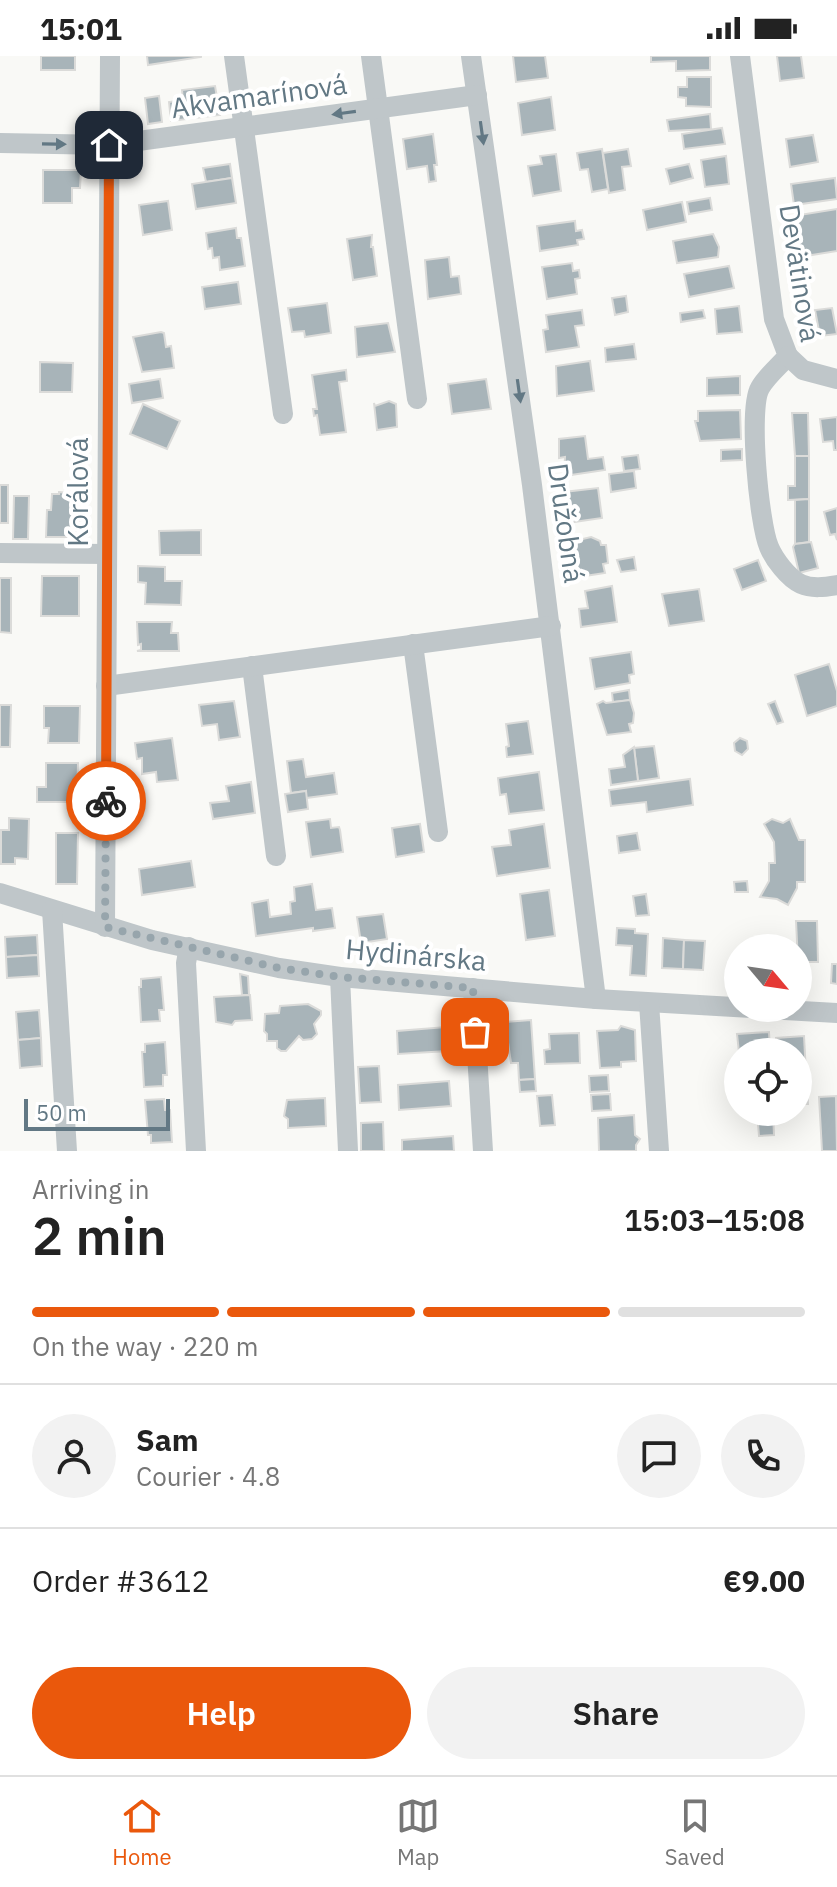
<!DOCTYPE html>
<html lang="en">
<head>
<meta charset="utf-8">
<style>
  body { margin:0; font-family:"IBM Plex Sans",sans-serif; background:#f2f2f2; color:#222; height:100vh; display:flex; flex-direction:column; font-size:30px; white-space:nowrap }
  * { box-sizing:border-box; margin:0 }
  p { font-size:26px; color:#767676 }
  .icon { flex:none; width:44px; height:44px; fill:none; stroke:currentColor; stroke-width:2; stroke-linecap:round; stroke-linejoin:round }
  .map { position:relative; height:1095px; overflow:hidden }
  .details { display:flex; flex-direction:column; background:#fff; flex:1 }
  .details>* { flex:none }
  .needle { width:52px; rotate:119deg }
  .fabs { position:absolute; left:724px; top:878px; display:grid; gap:16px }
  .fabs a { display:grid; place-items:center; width:88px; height:88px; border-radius:50%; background:#fff; box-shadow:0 8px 32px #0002; font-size:40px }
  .scale { position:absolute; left:24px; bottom:20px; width:146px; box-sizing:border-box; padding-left:8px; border:4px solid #627884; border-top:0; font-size:22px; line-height:28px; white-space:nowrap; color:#627884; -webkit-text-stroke:6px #fff; paint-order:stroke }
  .pin { position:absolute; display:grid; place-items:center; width:68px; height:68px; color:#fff; margin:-34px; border-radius:16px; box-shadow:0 4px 12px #0006 }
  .courier { position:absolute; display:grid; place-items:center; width:80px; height:80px; margin:-40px; border:6px solid #ea580c; border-radius:50%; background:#fff; color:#222; box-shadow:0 2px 10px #0007 }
  .summary em { font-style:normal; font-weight:600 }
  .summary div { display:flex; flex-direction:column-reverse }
  .summary { display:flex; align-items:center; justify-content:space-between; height:136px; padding:0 32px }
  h1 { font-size:52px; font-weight:600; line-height:60px }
  .bar { display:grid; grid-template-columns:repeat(4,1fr); gap:12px 8px; align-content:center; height:96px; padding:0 32px }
  .bar i { height:10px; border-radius:6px; background:#e0e0e0 }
  .bar .active { background:#ea580c }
  .bar p { grid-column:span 4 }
  .line { display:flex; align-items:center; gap:20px; padding:0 32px; border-top:2px solid #e0e0e0 }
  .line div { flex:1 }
  .round { display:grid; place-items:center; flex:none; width:84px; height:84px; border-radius:42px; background:#f2f2f2 }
  .cta { display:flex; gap:16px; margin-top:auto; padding:16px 32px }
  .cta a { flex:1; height:92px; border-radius:48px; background:#ea580c; color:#fff; font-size:32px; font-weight:600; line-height:92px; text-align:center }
  .cta a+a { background:#f2f2f2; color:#222 }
  .status { display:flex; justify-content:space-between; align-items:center; height:56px; padding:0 40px; background:#fff; direction:ltr }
  .status svg { height:22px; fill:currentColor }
  .tab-bar { display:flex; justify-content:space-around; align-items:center; height:112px; border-top:2px solid #e0e0e0; background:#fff; font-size:22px; color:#767676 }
  .tab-bar a { display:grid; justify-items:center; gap:4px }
  .tab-bar .active { color:#ea580c }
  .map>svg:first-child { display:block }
  .building { fill:#a8b4b9; stroke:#dbdbd9; stroke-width:2 }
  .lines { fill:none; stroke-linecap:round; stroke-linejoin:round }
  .minor { stroke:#bfc6c9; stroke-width:20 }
  .oneway { fill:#627884 }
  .done { stroke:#97a5ac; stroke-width:8; stroke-dasharray:0 14.4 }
  .route { stroke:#ea580c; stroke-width:10 }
  .labels { text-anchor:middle; stroke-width:8; stroke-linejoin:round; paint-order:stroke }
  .street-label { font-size:28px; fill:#627884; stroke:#fff }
</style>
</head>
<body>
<div class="status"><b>15:01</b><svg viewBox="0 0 49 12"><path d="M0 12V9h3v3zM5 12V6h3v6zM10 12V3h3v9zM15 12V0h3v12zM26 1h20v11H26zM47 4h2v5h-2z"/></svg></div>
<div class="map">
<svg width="837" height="1095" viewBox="0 0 837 1095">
  <rect width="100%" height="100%" fill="#f9f9f6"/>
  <g class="building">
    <rect x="41" y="0" width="34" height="14"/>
    <path d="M 147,0 L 201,0 L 201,1 L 148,9 Z"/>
    <path d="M 513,0 L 545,0 L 548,22 L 516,26 Z"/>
    <path d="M 651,0 L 710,0 L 710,14 L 676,15 L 676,5 L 651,6 Z"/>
    <path d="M 777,0 L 801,0 L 804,22 L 780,25 Z"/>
    <path d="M 687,21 L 711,21 L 711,51 L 686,50 L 686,42 L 678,41 L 678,31 L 687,31 Z"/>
    <path d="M 215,30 L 220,59 L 171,65 L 169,46 L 183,44 L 182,34 Z"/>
    <path d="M 159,40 L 162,66 L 148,68 L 145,42 Z"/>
    <path d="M 551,41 L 555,74 L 522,79 L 518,47 Z"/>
    <path d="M 710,58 L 711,73 L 669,75 L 667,64 Z"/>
    <path d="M 722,72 L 725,88 L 684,93 L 682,78 Z"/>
    <path d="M 433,78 L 437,109 L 434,109 L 436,125 L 429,126 L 427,110 L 407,113 L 403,83 Z"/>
    <path d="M 813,79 L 818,106 L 790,111 L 786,83 Z"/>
    <path d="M 602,93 L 608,133 L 592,136 L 588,113 L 580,114 L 577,97 Z"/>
    <path d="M 628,93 L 631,110 L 622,111 L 625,134 L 609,137 L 603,97 Z"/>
    <path d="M 556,98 L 561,135 L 533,140 L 528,110 L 542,108 L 540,100 Z"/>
    <path d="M 726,100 L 729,128 L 705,131 L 701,104 Z"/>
    <path d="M 230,108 L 232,122 L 206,126 L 203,112 Z"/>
    <path d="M 689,108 L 693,122 L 670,128 L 666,113 Z"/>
    <path d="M 43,114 L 81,114 L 80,132 L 72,132 L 72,147 L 43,147 Z"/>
    <path d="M 232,122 L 236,147 L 196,153 L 192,128 Z"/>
    <path d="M 835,122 L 837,143 L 794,149 L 791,128 Z"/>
    <path d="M 710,142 L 712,154 L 689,158 L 687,146 Z"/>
    <path d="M 168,145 L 172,174 L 143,179 L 139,149 Z"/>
    <path d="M 682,146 L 686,166 L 647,174 L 643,154 Z"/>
    <path d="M 837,153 L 837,195 L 793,202 L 787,161 Z"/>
    <path d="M 575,165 L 576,175 L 582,174 L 584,183 L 577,184 L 578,189 L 540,195 L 537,170 Z"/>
    <path d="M 236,172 L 237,182 L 241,182 L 245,210 L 220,214 L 219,201 L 213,202 L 212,192 L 208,193 L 206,177 Z"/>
    <path d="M 713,178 L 719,191 L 718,201 L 677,207 L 673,185 Z"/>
    <path d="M 372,179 L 371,191 L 373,191 L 377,220 L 353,224 L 347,183 Z"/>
    <path d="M 449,201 L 451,221 L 459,220 L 461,238 L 428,243 L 425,204 Z"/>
    <path d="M 572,207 L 573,215 L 579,214 L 580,222 L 575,223 L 577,238 L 547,243 L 542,211 Z"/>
    <path d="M 729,210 L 734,232 L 689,241 L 684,218 Z"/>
    <path d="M 238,226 L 241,248 L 205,253 L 202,231 Z"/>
    <path d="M 626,240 L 628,256 L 615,259 L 612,242 Z"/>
    <path d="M 327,247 L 331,277 L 305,281 L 304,275 L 292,276 L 288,252 Z"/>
    <path d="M 739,250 L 742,276 L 717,278 L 715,253 Z"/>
    <path d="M 832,252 L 837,278 L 820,280 L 815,254 Z"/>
    <path d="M 582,254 L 584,269 L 575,270 L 579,291 L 546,296 L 543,274 L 548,273 L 546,259 Z"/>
    <path d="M 703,254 L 705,262 L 681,266 L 680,257 Z"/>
    <path d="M 388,267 L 395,296 L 357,301 L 355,271 Z"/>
    <path d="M 161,276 L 164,277 L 166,291 L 171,290 L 174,312 L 142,316 L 133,281 Z"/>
    <path d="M 634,288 L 636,303 L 606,306 L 605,292 Z"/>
    <path d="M 590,305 L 594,335 L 557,340 L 556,310 Z"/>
    <path d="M 40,306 L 73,307 L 72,336 L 40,336 Z"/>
    <path d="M 346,314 L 347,325 L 339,326 L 346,376 L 320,379 L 317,359 L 314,360 L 313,353 L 317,353 L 312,319 Z"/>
    <path d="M 740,320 L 740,339 L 707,340 L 707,322 Z"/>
    <path d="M 160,323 L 163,342 L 132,347 L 129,328 Z"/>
    <path d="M 486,323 L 491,353 L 452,358 L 448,328 Z"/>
    <path d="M 389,345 L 396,348 L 397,371 L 377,374 L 374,347 L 375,350 Z"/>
    <path d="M 143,348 L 180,365 L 167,393 L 130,378 Z"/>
    <path d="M 740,354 L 741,383 L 700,385 L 695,365 L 698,365 L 698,355 Z"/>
    <path d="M 792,357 L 808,357 L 809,400 L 795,400 Z"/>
    <path d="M 837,361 L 837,394 L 834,394 L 833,385 L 823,386 L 820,363 Z"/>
    <path d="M 585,380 L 588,403 L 603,401 L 605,414 L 564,420 L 565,401 L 559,402 L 559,383 Z"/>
    <path d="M 742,393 L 742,404 L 721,405 L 721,394 Z"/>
    <path d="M 638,399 L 640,413 L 624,415 L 622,401 Z"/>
    <path d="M 795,400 L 809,400 L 809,443 L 788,444 L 788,430 L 795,430 Z"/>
    <path d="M 634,415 L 636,432 L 611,436 L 609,418 Z"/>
    <rect x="0" y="429" width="8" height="38"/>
    <path d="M 598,432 L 602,462 L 567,467 L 564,436 Z"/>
    <path d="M 59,436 L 77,438 L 77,461 L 80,461 L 78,481 L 46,481 L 47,454 L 51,454 L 52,438 L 59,438 Z"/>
    <path d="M 14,440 L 29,440 L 28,483 L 13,483 Z"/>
    <path d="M 809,443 L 809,486 L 795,488 L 795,444 Z"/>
    <path d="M 837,452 L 837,484 L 835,478 L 830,479 L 824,456 Z"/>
    <path d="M 201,474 L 201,499 L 160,499 L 159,475 Z"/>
    <path d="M 591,481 L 600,485 L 601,489 L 606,489 L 608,507 L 603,508 L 605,517 L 578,521 L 577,512 L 574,513 L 570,486 Z"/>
    <path d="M 811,486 L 818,512 L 799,517 L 793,491 L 795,488 Z"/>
    <path d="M 634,501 L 636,514 L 621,516 L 617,504 Z"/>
    <path d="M 758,504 L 766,525 L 742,534 L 734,513 Z"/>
    <path d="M 138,510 L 165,511 L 165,525 L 182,525 L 181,549 L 145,548 L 146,527 L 138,526 Z"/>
    <path d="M 42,520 L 79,520 L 79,560 L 41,560 Z"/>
    <path d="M 0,522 L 11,522 L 11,577 L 0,576 Z"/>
    <path d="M 612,530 L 617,566 L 581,571 L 579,553 L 588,552 L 585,535 Z"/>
    <path d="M 699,533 L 704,565 L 669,570 L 662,538 Z"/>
    <path d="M 137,566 L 172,566 L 171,577 L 178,577 L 179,595 L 137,595 L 141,594 L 141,588 L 138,589 Z"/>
    <path d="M 631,596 L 634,618 L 629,619 L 630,627 L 595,633 L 590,602 Z"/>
    <path d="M 829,608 L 837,635 L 837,650 L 807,660 L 795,619 Z"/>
    <path d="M 629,634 L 630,644 L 613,646 L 612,637 Z"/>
    <path d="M 630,644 L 634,657 L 633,667 L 629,668 L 631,676 L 607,679 L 597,648 L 603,645 L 606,647 Z"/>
    <path d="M 234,645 L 240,681 L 219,684 L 217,668 L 202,670 L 199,649 Z"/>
    <path d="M 775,645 L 783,666 L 777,668 L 768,648 Z"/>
    <path d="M 0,649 L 11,649 L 10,691 L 0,691 Z"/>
    <path d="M 44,650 L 80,650 L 79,687 L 48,687 L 49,672 L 44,672 Z"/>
    <path d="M 528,665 L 533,698 L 507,701 L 506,691 L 509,690 L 506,668 Z"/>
    <path d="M 172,682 L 178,724 L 157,726 L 156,716 L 142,718 L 142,702 L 137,703 L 135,687 Z"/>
    <path d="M 740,682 L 747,685 L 748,693 L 742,699 L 735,695 L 734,687 Z"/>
    <path d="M 654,690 L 659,722 L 638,725 L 634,692 Z"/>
    <path d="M 634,691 L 638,725 L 611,729 L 609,713 L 625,711 L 623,699 Z"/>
    <path d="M 303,703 L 306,721 L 334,717 L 337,738 L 306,742 L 306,735 L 291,737 L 287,705 Z"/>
    <path d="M 46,707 L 78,707 L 77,746 L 37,746 L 37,731 L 46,731 Z"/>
    <path d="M 539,716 L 544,754 L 509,758 L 506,738 L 500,739 L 498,722 Z"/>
    <path d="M 690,723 L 693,749 L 647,756 L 646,746 L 611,750 L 609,734 Z"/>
    <path d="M 251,726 L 255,757 L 213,763 L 210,747 L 229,745 L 226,730 Z"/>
    <path d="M 306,735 L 308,753 L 288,756 L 285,738 Z"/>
    <path d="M 9,762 L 29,763 L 28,803 L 15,802 L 15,808 L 1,808 L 1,774 L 9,774 Z"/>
    <path d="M 330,763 L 331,772 L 339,771 L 340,774 L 343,796 L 311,801 L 306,766 Z"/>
    <path d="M 772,763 L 783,767 L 790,763 L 799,784 L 805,784 L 805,826 L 797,826 L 797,832 L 788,849 L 777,843 L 760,841 L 769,825 L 769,807 L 775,807 L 774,786 L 764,768 Z"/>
    <path d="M 420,768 L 424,796 L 396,801 L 392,772 Z"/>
    <path d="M 544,768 L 550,812 L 497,820 L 492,791 L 511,789 L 509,774 Z"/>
    <path d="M 56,777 L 78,777 L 77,828 L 56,828 Z"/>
    <path d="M 637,777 L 640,794 L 619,797 L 617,780 Z"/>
    <path d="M 191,805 L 195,831 L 142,839 L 139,813 Z"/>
    <path d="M 747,825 L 748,836 L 735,836 L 734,826 Z"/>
    <path d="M 312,828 L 316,854 L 332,852 L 335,872 L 313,875 L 313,872 L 256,880 L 252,847 L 268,844 L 270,861 L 291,858 L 290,846 L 295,845 L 294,831 Z"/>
    <path d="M 549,834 L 555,880 L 526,884 L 520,838 Z"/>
    <path d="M 646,838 L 649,859 L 636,860 L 633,840 Z"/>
    <path d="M 383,858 L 387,883 L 361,887 L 357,861 Z"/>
    <path d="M 796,865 L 817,865 L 818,906 L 798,906 Z"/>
    <path d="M 617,872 L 635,873 L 635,877 L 648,878 L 646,920 L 630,919 L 632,890 L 616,889 Z"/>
    <path d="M 37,879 L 38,899 L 6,901 L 5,881 Z"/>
    <path d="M 663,882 L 684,884 L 683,913 L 662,912 Z"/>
    <path d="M 684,884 L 705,885 L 703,914 L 683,913 Z"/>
    <path d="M 38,899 L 39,920 L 7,922 L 6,901 Z"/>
    <path d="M 832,908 L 837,908 L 837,928 L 831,927 Z"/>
    <path d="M 240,918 L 248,920 L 249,939 L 242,939 Z"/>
    <path d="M 161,921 L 164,954 L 159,954 L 160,965 L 141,966 L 139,931 L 141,931 L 141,923 Z"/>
    <path d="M 250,939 L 252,964 L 235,965 L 232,969 L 216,966 L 214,941 Z"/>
    <path d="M 308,948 L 321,955 L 321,959 L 314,968 L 317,978 L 312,983 L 303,984 L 299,980 L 286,995 L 281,995 L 277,992 L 277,985 L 267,985 L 267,978 L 264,975 L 265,958 L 279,957 L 280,950 Z"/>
    <path d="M 39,954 L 41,982 L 18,984 L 16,956 Z"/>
    <path d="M 531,964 L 535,1023 L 519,1024 L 518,1007 L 511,1007 L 505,966 Z"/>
    <path d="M 621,970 L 635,974 L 636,1005 L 621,1006 L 621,1011 L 600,1012 L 597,975 L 618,974 Z"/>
    <path d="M 446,971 L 448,995 L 398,998 L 397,975 Z"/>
    <path d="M 769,976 L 770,996 L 739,996 L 737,978 Z"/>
    <path d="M 579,977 L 580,1007 L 545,1008 L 544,994 L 550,993 L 549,978 Z"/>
    <path d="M 804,980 L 806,1018 L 798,1018 L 798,996 L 777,996 L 776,982 Z"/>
    <path d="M 41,982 L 42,1010 L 20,1012 L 18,984 Z"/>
    <path d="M 165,986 L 167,1019 L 163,1019 L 163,1030 L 144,1031 L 142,996 L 145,996 L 145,988 Z"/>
    <path d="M 379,1010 L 381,1046 L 360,1047 L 358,1011 Z"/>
    <path d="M 608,1019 L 609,1035 L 590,1036 L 589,1020 Z"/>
    <path d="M 535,1023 L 536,1035 L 520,1036 L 519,1024 Z"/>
    <path d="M 449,1025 L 451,1050 L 399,1054 L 398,1029 Z"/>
    <path d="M 798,1029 L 807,1029 L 808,1048 L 798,1048 Z"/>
    <path d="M 610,1038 L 611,1054 L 592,1055 L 591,1039 Z"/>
    <path d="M 552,1039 L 555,1069 L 540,1070 L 537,1040 Z"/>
    <path d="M 836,1040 L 837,1095 L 822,1095 L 819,1041 Z"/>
    <path d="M 325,1042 L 326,1070 L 288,1072 L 288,1063 L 284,1060 L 287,1044 Z"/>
    <path d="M 164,1043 L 165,1054 L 170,1054 L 172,1086 L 151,1087 L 151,1079 L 148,1079 L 145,1044 Z"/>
    <path d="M 757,1056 L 773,1056 L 774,1079 L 759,1080 Z"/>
    <path d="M 634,1059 L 635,1079 L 640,1083 L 636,1089 L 636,1095 L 599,1095 L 598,1062 Z"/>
    <path d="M 383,1066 L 384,1095 L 361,1095 L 361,1067 Z"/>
    <path d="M 453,1080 L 454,1095 L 402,1095 L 402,1084 Z"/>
  </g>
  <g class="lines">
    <g class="minor">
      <path d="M 234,0 L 283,358"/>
      <path d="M 371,0 L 417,343"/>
      <path d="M 471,0 L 532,429 L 596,943"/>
      <path d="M 740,0 L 774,263 L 788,300 C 779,310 766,321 760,332 C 748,352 759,468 769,491 C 774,503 788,522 801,528 C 812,533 825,531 837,529"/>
      <path d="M 0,87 L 109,89 L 477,39"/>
      <path d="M 788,300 L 803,314 L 837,323"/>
      <path d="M 0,497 L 106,498"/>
      <path d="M 413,588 L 438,776"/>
      <path d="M 252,610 L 276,800"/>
      <path d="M 106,630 L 551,570"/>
      <path d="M 0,837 L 152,884 L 279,912 L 340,921 L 596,943 L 837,957"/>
      <path d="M 52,854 L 67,1095"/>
      <path d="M 105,871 L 110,0"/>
      <path d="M 189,891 L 186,907 L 196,1095"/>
      <path d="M 340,921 L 348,1095"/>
      <path d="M 473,932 L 483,1095"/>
      <path d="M 649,947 L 659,1095"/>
    </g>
  </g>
  <defs><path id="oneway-solid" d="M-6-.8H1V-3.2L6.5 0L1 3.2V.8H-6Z" transform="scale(2)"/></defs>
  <g class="oneway">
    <use href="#oneway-solid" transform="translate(344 57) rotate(172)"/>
    <use href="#oneway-solid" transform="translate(482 77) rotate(82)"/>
    <use href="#oneway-solid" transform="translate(54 88) rotate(1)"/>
    <use href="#oneway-solid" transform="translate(519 335) rotate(82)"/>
  </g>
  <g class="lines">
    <path class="done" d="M 106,745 L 105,871 L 279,912 L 340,921 L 473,932 L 475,976"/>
    <path class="route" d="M 106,745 L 109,89"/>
  </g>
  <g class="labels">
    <g class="street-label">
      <text transform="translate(259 40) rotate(-8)" y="10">Akvamarínová</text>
      <text transform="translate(800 217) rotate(81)" y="10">Devätinová</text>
      <text transform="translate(78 436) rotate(-90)" y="10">Korálová</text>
      <text transform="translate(566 467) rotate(82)" y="10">Družobná</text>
      <text transform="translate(416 899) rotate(5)" y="10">Hydinárska</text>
    </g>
  </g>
</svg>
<div class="fabs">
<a><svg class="needle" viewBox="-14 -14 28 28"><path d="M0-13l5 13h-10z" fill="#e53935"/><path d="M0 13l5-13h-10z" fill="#767676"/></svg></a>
<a><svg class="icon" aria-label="locate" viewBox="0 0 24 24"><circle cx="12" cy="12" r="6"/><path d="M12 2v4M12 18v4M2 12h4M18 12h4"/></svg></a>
</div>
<div class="scale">50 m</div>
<div class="pin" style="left:475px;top:976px;background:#ea580c"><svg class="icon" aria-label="bag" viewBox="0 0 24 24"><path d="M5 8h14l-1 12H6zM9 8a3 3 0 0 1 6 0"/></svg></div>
<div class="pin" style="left:109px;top:89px;background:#1f2937"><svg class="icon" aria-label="home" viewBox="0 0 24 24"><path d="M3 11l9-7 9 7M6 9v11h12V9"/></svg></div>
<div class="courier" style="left:106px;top:745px"><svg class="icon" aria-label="bike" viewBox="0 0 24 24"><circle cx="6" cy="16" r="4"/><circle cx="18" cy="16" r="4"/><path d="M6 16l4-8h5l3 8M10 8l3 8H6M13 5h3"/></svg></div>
</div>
<section class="details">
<div class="summary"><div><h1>2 min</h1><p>Arriving in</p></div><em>15:03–15:08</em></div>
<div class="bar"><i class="active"></i><i class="active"></i><i class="active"></i><i></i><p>On the way · 220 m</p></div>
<div class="line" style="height:144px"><a class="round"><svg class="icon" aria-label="person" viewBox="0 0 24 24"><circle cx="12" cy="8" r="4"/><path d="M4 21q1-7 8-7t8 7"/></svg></a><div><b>Sam</b><p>Courier · 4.8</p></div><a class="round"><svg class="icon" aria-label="chat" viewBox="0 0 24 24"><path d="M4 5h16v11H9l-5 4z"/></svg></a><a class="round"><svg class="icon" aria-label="phone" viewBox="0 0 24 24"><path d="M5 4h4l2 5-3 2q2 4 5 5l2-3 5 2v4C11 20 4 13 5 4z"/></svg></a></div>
<div class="line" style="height:104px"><div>Order #3612</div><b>€9.00</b></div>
<div class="cta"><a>Help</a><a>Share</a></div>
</section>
<nav class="tab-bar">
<a class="active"><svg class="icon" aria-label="home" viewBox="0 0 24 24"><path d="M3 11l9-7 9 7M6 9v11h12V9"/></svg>Home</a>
<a><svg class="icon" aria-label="map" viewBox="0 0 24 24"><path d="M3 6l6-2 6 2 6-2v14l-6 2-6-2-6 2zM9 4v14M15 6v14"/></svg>Map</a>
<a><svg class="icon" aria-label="saved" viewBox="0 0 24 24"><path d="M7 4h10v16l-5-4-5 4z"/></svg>Saved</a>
</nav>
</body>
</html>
